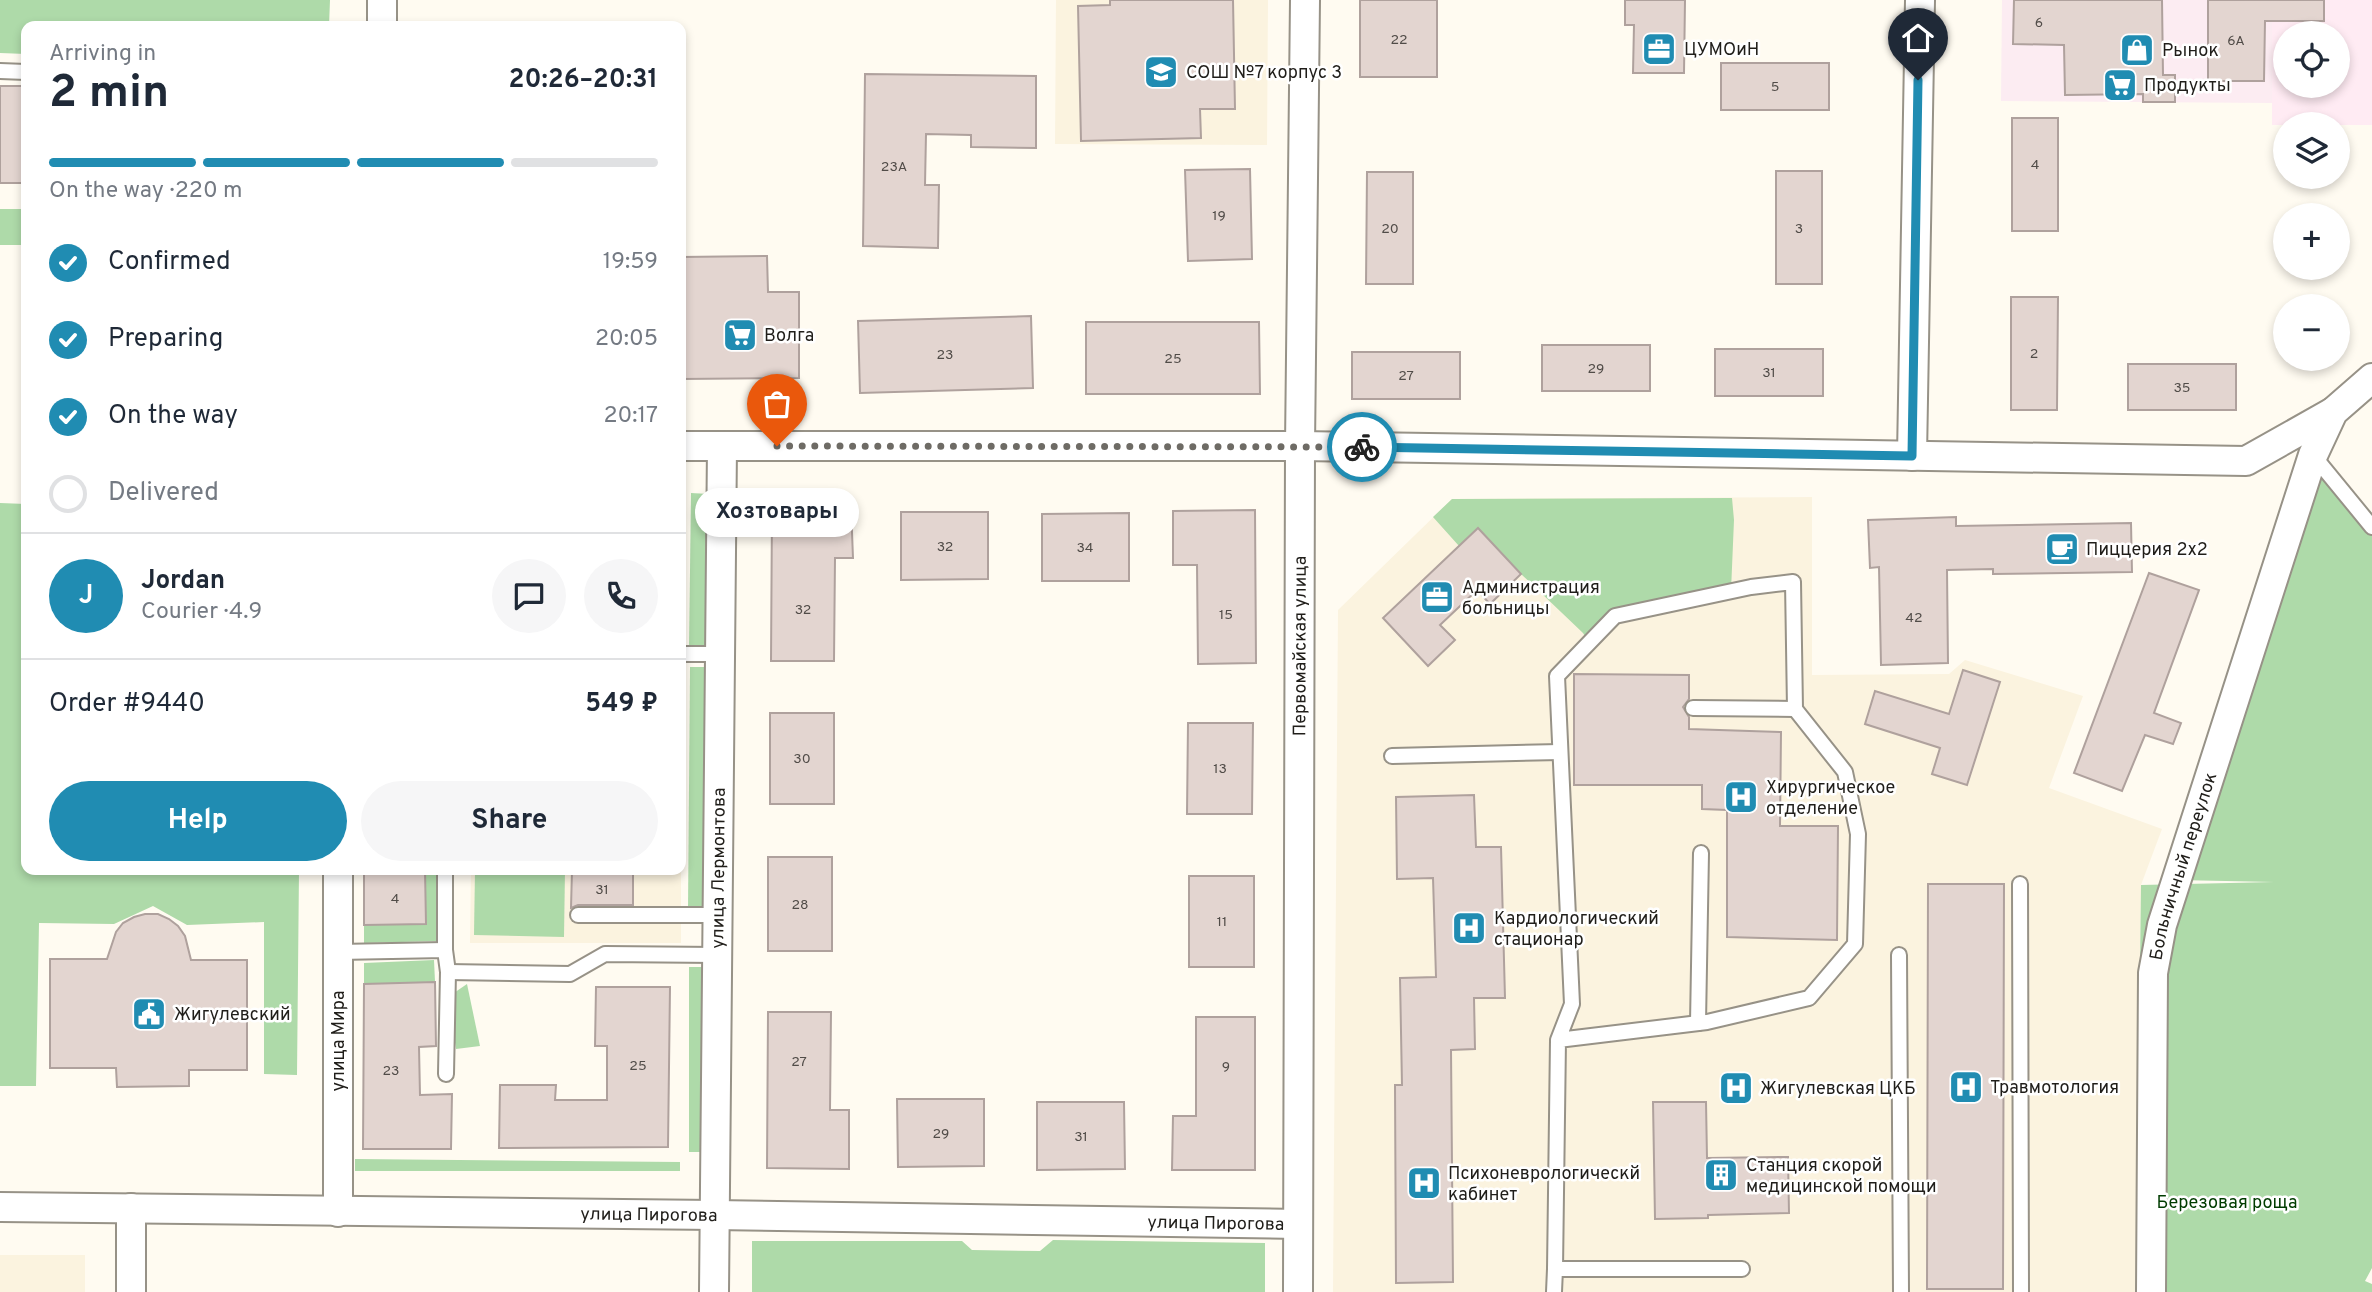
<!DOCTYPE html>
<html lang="en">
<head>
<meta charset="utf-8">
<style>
  body { margin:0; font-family:Overpass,sans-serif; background:#f6f6f7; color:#1f2937; height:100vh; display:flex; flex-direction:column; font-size:26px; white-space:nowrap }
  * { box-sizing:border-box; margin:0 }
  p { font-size:23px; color:#747a83 }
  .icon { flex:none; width:38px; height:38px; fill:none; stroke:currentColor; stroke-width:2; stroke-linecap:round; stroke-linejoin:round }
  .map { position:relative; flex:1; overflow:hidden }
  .panel { position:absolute; left:21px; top:21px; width:665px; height:854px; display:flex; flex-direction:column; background:#fff; border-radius:14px; box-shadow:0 4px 10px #0003 }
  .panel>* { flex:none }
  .buttons { position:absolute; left:2273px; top:21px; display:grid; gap:14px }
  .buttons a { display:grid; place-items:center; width:77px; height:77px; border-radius:50%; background:#fff; box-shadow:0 4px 10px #0003; font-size:35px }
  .pin { position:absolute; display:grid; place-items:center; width:60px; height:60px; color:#fff; margin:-72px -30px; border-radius:50% 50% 50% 0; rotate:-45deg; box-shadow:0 0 7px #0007 }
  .pin .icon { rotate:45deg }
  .courier { position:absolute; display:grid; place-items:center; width:70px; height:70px; margin:-35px; border:5px solid #208cb2; border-radius:50%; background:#fff; color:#222; box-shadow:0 2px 9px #0007 }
  .bubble { position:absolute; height:49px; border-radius:24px; background:#fff; box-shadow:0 4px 10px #0003; font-size:23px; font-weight:700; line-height:49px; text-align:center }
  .overview em { font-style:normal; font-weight:700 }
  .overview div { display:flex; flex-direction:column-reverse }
  .overview { display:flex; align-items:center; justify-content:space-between; height:119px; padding:0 28px }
  h1 { font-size:46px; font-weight:700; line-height:52px }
  .bar { display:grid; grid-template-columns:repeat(4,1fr); gap:10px 7px; align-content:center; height:84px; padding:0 28px }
  .bar i { height:9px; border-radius:5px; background:#e0e1e3 }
  .bar .current { background:#208cb2 }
  .bar p { grid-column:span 4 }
  .line { display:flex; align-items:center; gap:18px; padding:0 28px; border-top:2px solid #e0e1e3 }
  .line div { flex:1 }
  .round { display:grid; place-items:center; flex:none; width:74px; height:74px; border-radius:37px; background:#f6f6f7 }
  ol { padding:0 28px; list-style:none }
  li { display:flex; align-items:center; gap:21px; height:77px }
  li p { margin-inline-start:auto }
  li .icon { padding:7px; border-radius:50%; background:#208cb2; color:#fff; stroke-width:4 }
  li:last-child { color:#747a83 }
  li i { width:38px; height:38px; border:4px solid #e0e1e3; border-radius:50% }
  .button { display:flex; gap:14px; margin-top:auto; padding:14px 28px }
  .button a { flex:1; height:80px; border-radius:42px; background:#208cb2; color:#fff; font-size:28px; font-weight:700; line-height:80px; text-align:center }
  .button a+a { background:#f6f6f7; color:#1f2937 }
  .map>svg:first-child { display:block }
  .commercial { fill:#fcecf2 }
  .industrial { fill:#ffebf3; fill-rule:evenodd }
  .built { fill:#fbf3df }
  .green { fill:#aedaa9 }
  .building { fill:#e3d5d0; stroke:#afa19d; stroke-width:2 }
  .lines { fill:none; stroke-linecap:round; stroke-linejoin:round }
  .service-casing { stroke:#979287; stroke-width:18 }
  .minor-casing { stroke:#979287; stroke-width:32 }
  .service { stroke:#fff; stroke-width:14 }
  .minor { stroke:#fff; stroke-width:28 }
  .done { stroke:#6e6b65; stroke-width:7; stroke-dasharray:0 12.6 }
  .route { stroke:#208cb2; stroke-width:9 }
  .labels { text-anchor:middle; stroke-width:5; stroke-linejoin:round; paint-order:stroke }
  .number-label { font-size:14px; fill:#514c48 }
  .poi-label { font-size:18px; fill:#201e1a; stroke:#fff; text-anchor:start }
  .street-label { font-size:18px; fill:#201e1a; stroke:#fff }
  .park-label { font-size:18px; fill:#003c00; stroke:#fff }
</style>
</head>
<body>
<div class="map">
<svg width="2372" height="1292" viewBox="0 0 2372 1292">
  <rect width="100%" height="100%" fill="#fffbf1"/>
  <path class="commercial" d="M 2002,0 L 2272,0 L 2272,103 L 2001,101 Z"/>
  <path class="industrial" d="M 2272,0 L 2372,0 L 2372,125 L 2272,125 ZM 2286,33 L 2338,33 L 2338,86 L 2286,86 Z"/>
  <g class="built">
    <path d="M 1056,0 L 1268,0 L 1267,145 L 1055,144 Z"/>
    <path d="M 1812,497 L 1812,675 L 1949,674 L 1965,660 L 2083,696 L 2049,788 L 2162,829 L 2141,885 L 2136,1292 L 1333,1292 L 1338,610 L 1452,499 Z"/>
    <path d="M 681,694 L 681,943 L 470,943 L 471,870 L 681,870 Z"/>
    <rect x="0" y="1255" width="85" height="37"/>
  </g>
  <g class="green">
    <path d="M 0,0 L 330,0 L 329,26 L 26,26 L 26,54 L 0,53 Z"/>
    <rect x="0" y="209" width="26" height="36"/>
    <path d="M 2313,455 L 2372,527 L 2372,1268 L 2365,1281 L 2372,1284 L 2372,1292 L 2136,1292 L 2141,885 L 2274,882 L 2177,880 Z"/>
    <path d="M 691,493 L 709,494 L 707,650 L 689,649 Z"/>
    <path d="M 1732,498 L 1734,520 L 1731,591 L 1615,616 L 1589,642 L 1583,633 L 1521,574 L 1478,529 L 1459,546 L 1433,517 L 1452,499 Z"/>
    <path d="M 0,503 L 26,504 L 26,870 L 299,870 L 297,1075 L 264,1074 L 264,922 L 187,925 L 153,906 L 114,924 L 39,923 L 36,1086 L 0,1086 Z"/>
    <path d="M 690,667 L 708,667 L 706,910 L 688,909 Z"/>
    <path d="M 475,870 L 565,870 L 564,937 L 474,935 Z"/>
    <path d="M 425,872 L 441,872 L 439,941 L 364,943 L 364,925 L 426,924 Z"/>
    <path d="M 434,960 L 435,982 L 364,984 L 364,963 Z"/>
    <path d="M 689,967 L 705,967 L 704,1152 L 689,1152 Z"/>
    <path d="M 467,984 L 480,1046 L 456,1049 L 448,997 Z"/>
    <path d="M 355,1159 L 680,1162 L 680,1171 L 355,1171 Z"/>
    <path d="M 1053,1240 L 1265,1243 L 1265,1292 L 752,1292 L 752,1241 L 962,1241 L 972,1250 L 1040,1251 Z"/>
  </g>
  <g class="building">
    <path d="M 1110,0 L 1233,0 L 1235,109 L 1200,109 L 1201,138 L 1081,141 L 1078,6 L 1110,5 Z"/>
    <rect x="1360" y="0" width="77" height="77"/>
    <path d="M 1625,0 L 1685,0 L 1684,73 L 1633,73 L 1634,25 L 1625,25 Z"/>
    <path d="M 2014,0 L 2162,0 L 2163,75 L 2175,75 L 2175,102 L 2143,102 L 2143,94 L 2065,95 L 2064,45 L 2013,44 Z"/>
    <path d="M 2208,0 L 2324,0 L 2324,21 L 2265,21 L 2264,81 L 2208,81 Z"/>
    <rect x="1721" y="63" width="108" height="47"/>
    <path d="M 865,74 L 1036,76 L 1036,148 L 971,147 L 971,135 L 926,134 L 925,185 L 939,185 L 938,248 L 863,246 Z"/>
    <rect x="0" y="86" width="26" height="97"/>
    <rect x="2012" y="118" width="46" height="113"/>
    <path d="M 1250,169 L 1252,259 L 1188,261 L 1185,170 Z"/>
    <rect x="1776" y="171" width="46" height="113"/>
    <path d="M 1367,172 L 1413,172 L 1413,284 L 1366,284 Z"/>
    <path d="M 767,256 L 768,292 L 799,292 L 799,378 L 681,379 L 681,257 Z"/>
    <path d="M 2011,297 L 2058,297 L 2057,410 L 2011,410 Z"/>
    <path d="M 1031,316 L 1033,388 L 860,393 L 858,321 Z"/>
    <path d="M 1086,322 L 1259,322 L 1260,394 L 1086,394 Z"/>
    <rect x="1542" y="345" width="108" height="46"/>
    <rect x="1715" y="349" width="108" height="47"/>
    <rect x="1352" y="352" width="108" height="47"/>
    <rect x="2128" y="364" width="108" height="46"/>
    <path d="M 851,506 L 853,558 L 835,558 L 834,661 L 771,661 L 772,507 Z"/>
    <path d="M 1255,510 L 1256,663 L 1198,664 L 1197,565 L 1173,565 L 1173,511 Z"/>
    <path d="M 901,512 L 988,512 L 988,579 L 901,580 Z"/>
    <path d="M 1129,513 L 1129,581 L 1042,581 L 1042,514 Z"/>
    <path d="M 1956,517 L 1956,526 L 2131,523 L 2132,572 L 1993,574 L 1993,569 L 1947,570 L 1948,663 L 1881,665 L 1879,567 L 1870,568 L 1868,520 Z"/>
    <path d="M 1478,528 L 1521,574 L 1490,604 L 1477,590 L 1440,625 L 1455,640 L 1428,666 L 1383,618 Z"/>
    <path d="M 2149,573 L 2199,590 L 2154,713 L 2181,723 L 2173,744 L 2145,735 L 2122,791 L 2074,773 Z"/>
    <path d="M 1963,670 L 2000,682 L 1967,785 L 1932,774 L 1940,748 L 1865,724 L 1875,691 L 1949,714 Z"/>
    <path d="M 1574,674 L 1689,675 L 1689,699 L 1683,707 L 1689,717 L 1689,729 L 1781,732 L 1780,826 L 1838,826 L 1837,940 L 1727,937 L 1727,810 L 1702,809 L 1702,785 L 1574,785 Z"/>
    <rect x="770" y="713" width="64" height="91"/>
    <path d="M 1188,723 L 1253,723 L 1252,814 L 1187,814 Z"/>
    <path d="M 1474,795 L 1476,847 L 1501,847 L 1505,998 L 1474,998 L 1475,1049 L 1451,1050 L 1453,1282 L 1396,1283 L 1395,1085 L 1402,1085 L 1400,978 L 1436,977 L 1433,878 L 1397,879 L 1396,797 Z"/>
    <rect x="768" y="857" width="64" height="94"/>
    <path d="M 364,870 L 425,870 L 426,924 L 364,925 Z"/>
    <path d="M 572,870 L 633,870 L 633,905 L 578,905 L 571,908 Z"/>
    <rect x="1189" y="876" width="65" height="91"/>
    <path d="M 1928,884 L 2004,884 L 2003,1289 L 1927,1289 Z"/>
    <path d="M 145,914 L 158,914 L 169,919 L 178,926 L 185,936 L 191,960 L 247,960 L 247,1070 L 189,1070 L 189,1086 L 117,1087 L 116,1068 L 50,1068 L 50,959 L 107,959 L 116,932 L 123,923 L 134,917 Z"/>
    <path d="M 435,982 L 436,1046 L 419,1047 L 420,1095 L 452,1094 L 451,1149 L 363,1149 L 364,984 Z"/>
    <path d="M 596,987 L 670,987 L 668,1147 L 499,1148 L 500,1085 L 556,1085 L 555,1100 L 607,1100 L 607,1046 L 595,1046 Z"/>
    <path d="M 768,1012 L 831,1012 L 830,1110 L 849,1110 L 849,1169 L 767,1168 Z"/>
    <path d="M 1196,1017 L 1255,1017 L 1255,1170 L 1172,1170 L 1173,1116 L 1196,1116 Z"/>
    <path d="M 897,1099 L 984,1099 L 984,1166 L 898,1167 Z"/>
    <path d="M 1037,1102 L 1124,1102 L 1125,1169 L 1037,1170 Z"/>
    <path d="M 1653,1102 L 1706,1102 L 1707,1158 L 1788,1157 L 1789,1213 L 1708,1215 L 1708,1218 L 1655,1219 Z"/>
  </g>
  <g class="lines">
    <g class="service-casing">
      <g id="service">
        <path d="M 0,71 L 26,72"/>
        <path d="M 2313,455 L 2372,527"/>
        <path d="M 681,654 L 720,654"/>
        <path d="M 1693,708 L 1795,709"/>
        <path d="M 1392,756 L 1560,752"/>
        <path d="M 2020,884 L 2021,1292"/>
        <path d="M 578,915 L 718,915"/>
        <path d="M 445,950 L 445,870"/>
        <path d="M 338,952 L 445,950 L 448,972 L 446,1074"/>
        <path d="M 1899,955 L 1901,1292"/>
        <path d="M 448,972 L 570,974 L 605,954 L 717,955"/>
        <path d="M 1698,1023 L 1701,853"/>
        <path d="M 1555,1269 L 1558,1040 L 1572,1004 L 1557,676 L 1615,616 L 1751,587 L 1793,582 L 1795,709 L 1845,772 L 1858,834 L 1855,944 L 1809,998 L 1707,1022 L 1558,1040"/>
        <path d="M 1554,1292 L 1555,1269 L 1742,1269"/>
      </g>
    </g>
    <g class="minor-casing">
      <g id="minor">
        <path d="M 382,26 L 382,0"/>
        <path d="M 681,446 L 1300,446 L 2246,461 L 2333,412"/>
        <path d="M 1912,456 L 1920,0"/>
        <path id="s1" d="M 0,1207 L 715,1215 L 1298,1224"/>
        <path d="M 338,1212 L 338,870"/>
        <path d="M 131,1292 L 131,1208"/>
        <path id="s2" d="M 714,1292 L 722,446"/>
        <path id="s3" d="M 1298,1292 L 1300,446 L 1305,0"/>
        <path id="s4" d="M 2151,1292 L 2153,973 L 2162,925 L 2313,455 L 2333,412 L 2372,378"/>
      </g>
    </g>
    <use href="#service" class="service"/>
    <use href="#minor" class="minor"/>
  </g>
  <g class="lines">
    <path class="done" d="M 777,446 L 1362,447"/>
    <path class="route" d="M 1362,447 L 1912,456 L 1918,80"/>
  </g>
  <defs>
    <g id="office-square" transform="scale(1.75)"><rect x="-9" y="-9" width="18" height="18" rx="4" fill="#208cb2" stroke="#fff"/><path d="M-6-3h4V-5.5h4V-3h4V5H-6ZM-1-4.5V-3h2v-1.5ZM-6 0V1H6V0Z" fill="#fff"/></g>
    <g id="shop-square" transform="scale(1.75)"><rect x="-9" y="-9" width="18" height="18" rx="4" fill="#208cb2" stroke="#fff"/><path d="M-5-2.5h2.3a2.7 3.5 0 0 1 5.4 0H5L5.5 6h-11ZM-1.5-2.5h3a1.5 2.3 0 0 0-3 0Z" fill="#fff"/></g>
    <g id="school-square" transform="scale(1.75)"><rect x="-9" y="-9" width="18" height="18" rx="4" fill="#208cb2" stroke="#fff"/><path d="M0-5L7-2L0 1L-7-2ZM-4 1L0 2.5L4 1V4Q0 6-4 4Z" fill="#fff"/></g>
    <g id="supermarket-square" transform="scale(1.75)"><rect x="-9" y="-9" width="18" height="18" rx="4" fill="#208cb2" stroke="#fff"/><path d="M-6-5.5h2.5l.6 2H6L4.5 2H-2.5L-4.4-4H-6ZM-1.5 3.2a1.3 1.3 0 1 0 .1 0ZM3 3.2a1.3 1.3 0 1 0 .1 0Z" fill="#fff"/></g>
    <g id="cafe-square" transform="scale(1.75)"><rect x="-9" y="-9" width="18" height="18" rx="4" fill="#208cb2" stroke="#fff"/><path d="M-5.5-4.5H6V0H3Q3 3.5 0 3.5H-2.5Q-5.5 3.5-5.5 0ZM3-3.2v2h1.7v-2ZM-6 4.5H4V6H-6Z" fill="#fff"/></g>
    <g id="hospital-square" transform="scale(1.75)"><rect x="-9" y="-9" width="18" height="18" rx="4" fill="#208cb2" stroke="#fff"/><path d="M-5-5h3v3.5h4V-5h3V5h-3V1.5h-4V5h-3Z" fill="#fff"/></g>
    <g id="civic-square" transform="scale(1.75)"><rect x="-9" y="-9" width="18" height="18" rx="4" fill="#208cb2" stroke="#fff"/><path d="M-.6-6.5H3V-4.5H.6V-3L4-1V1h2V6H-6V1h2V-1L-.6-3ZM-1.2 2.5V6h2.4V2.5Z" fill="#fff"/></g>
    <g id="building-square" transform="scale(1.75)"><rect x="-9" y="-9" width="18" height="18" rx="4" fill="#208cb2" stroke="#fff"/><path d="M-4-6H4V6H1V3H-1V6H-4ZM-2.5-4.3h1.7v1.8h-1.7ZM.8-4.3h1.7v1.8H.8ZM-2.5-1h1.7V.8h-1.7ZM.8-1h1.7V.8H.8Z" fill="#fff"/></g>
  </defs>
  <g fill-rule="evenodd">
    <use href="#office-square" x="1659" y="49"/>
    <use href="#shop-square" x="2137" y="50"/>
    <use href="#school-square" x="1161" y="72"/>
    <use href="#supermarket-square" x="2120" y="85"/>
    <use href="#supermarket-square" x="740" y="335"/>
    <use href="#cafe-square" x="2062" y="549"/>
    <use href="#office-square" x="1437" y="597"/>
    <use href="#hospital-square" x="1741" y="797"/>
    <use href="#hospital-square" x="1469" y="928"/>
    <use href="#civic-square" x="149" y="1014"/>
    <use href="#hospital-square" x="1966" y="1087"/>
    <use href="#hospital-square" x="1736" y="1088"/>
    <use href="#building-square" x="1721" y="1175"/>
    <use href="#hospital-square" x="1424" y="1183"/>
  </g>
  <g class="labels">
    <g class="number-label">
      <text x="2039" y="27">6</text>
      <text x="1399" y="44">22</text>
      <text x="2236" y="45">6А</text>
      <text x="1775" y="91">5</text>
      <text x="2035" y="169">4</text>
      <text x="894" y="171">23А</text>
      <text x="1219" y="220">19</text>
      <text x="1390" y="233">20</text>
      <text x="1799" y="233">3</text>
      <text x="2034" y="358">2</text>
      <text x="945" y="359">23</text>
      <text x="1173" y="363">25</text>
      <text x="1596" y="373">29</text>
      <text x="1769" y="377">31</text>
      <text x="1406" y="380">27</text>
      <text x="2182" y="392">35</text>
      <text x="945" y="551">32</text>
      <text x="1085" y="552">34</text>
      <text x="803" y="614">32</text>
      <text x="1226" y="619">15</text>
      <text x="1914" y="622">42</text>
      <text x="802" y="763">30</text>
      <text x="1220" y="773">13</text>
      <text x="602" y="894">31</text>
      <text x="395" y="903">4</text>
      <text x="800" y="909">28</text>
      <text x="1222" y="926">11</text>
      <text x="799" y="1066">27</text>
      <text x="638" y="1070">25</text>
      <text x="1226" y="1071">9</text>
      <text x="391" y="1075">23</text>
      <text x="941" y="1138">29</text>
      <text x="1081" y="1141">31</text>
    </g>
    <g class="poi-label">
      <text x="1684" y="55">ЦУМОиН</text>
      <text x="2162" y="56">Рынок</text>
      <text x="1186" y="78">СОШ №7 корпус 3</text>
      <text x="2144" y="91">Продукты</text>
      <text x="764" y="341">Волга</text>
      <text x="2086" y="555">Пиццерия 2х2</text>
      <text x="1462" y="593">Администрация<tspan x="1462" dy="21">больницы</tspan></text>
      <text x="1766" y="793">Хирургическое<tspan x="1766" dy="21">отделение</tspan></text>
      <text x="1494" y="924">Кардиологический<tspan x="1494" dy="21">стационар</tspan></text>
      <text x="174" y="1020">Жигулевский</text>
      <text x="1990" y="1093">Травмотология</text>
      <text x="1760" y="1094">Жигулевская ЦКБ</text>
      <text x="1746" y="1171">Станция скорой<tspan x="1746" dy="21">медицинской помощи</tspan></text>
      <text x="1448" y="1179">Психоневрологическй<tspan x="1448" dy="21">кабинет</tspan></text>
    </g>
    <g class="street-label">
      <text dy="6" stroke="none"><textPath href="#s3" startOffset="646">Первомайская улица</textPath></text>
      <text dy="6" stroke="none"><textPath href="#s4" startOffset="430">Больничный переулок</textPath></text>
      <text dy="6" stroke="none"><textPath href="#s2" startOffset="424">улица Лермонтова</textPath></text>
      <text transform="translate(338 1041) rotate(-90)" y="6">улица Мира</text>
      <text dy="6" stroke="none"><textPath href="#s1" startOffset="649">улица Пирогова</textPath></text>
      <text dy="6" stroke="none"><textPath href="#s1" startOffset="1216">улица Пирогова</textPath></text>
    </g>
    <g class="park-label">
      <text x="2227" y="1208">Березовая роща</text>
    </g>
  </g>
</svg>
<div class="buttons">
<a><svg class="icon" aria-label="locate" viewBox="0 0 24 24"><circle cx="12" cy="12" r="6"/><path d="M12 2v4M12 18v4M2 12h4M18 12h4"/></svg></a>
<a><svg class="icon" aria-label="layers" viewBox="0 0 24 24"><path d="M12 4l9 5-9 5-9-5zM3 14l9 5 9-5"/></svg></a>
<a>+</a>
<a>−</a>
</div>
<div class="pin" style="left:777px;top:446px;background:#ea580c"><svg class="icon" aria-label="bag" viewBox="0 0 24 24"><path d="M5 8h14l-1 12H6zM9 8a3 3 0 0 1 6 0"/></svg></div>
<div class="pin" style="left:1918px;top:80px;background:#1f2937"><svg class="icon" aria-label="home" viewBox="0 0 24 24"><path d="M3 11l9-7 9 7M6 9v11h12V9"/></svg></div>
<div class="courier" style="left:1362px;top:447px"><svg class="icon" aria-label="bike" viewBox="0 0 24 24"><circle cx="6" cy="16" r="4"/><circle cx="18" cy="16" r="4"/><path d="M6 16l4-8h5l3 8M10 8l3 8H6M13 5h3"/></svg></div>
<div class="bubble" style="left:695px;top:488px;width:164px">Хозтовары</div>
<section class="panel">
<div class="overview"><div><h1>2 min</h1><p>Arriving in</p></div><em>20:26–20:31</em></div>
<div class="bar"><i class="current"></i><i class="current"></i><i class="current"></i><i></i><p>On the way · 220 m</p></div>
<ol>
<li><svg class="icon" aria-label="check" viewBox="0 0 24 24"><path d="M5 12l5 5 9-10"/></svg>Confirmed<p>19:59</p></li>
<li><svg class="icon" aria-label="check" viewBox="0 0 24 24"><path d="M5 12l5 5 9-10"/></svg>Preparing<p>20:05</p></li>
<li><svg class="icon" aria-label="check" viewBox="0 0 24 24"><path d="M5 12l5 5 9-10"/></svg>On the way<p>20:17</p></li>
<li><i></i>Delivered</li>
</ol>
<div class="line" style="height:126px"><b class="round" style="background:#208cb2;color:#fff">J</b><div><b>Jordan</b><p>Courier · 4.9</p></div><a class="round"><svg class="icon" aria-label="chat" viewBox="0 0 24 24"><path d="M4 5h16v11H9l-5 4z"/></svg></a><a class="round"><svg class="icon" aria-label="phone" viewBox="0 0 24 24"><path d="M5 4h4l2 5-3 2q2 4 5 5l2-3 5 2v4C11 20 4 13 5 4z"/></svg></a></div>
<div class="line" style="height:91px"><div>Order #9440</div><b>549 ₽</b></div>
<div class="button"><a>Help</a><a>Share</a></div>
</section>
</div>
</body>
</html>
